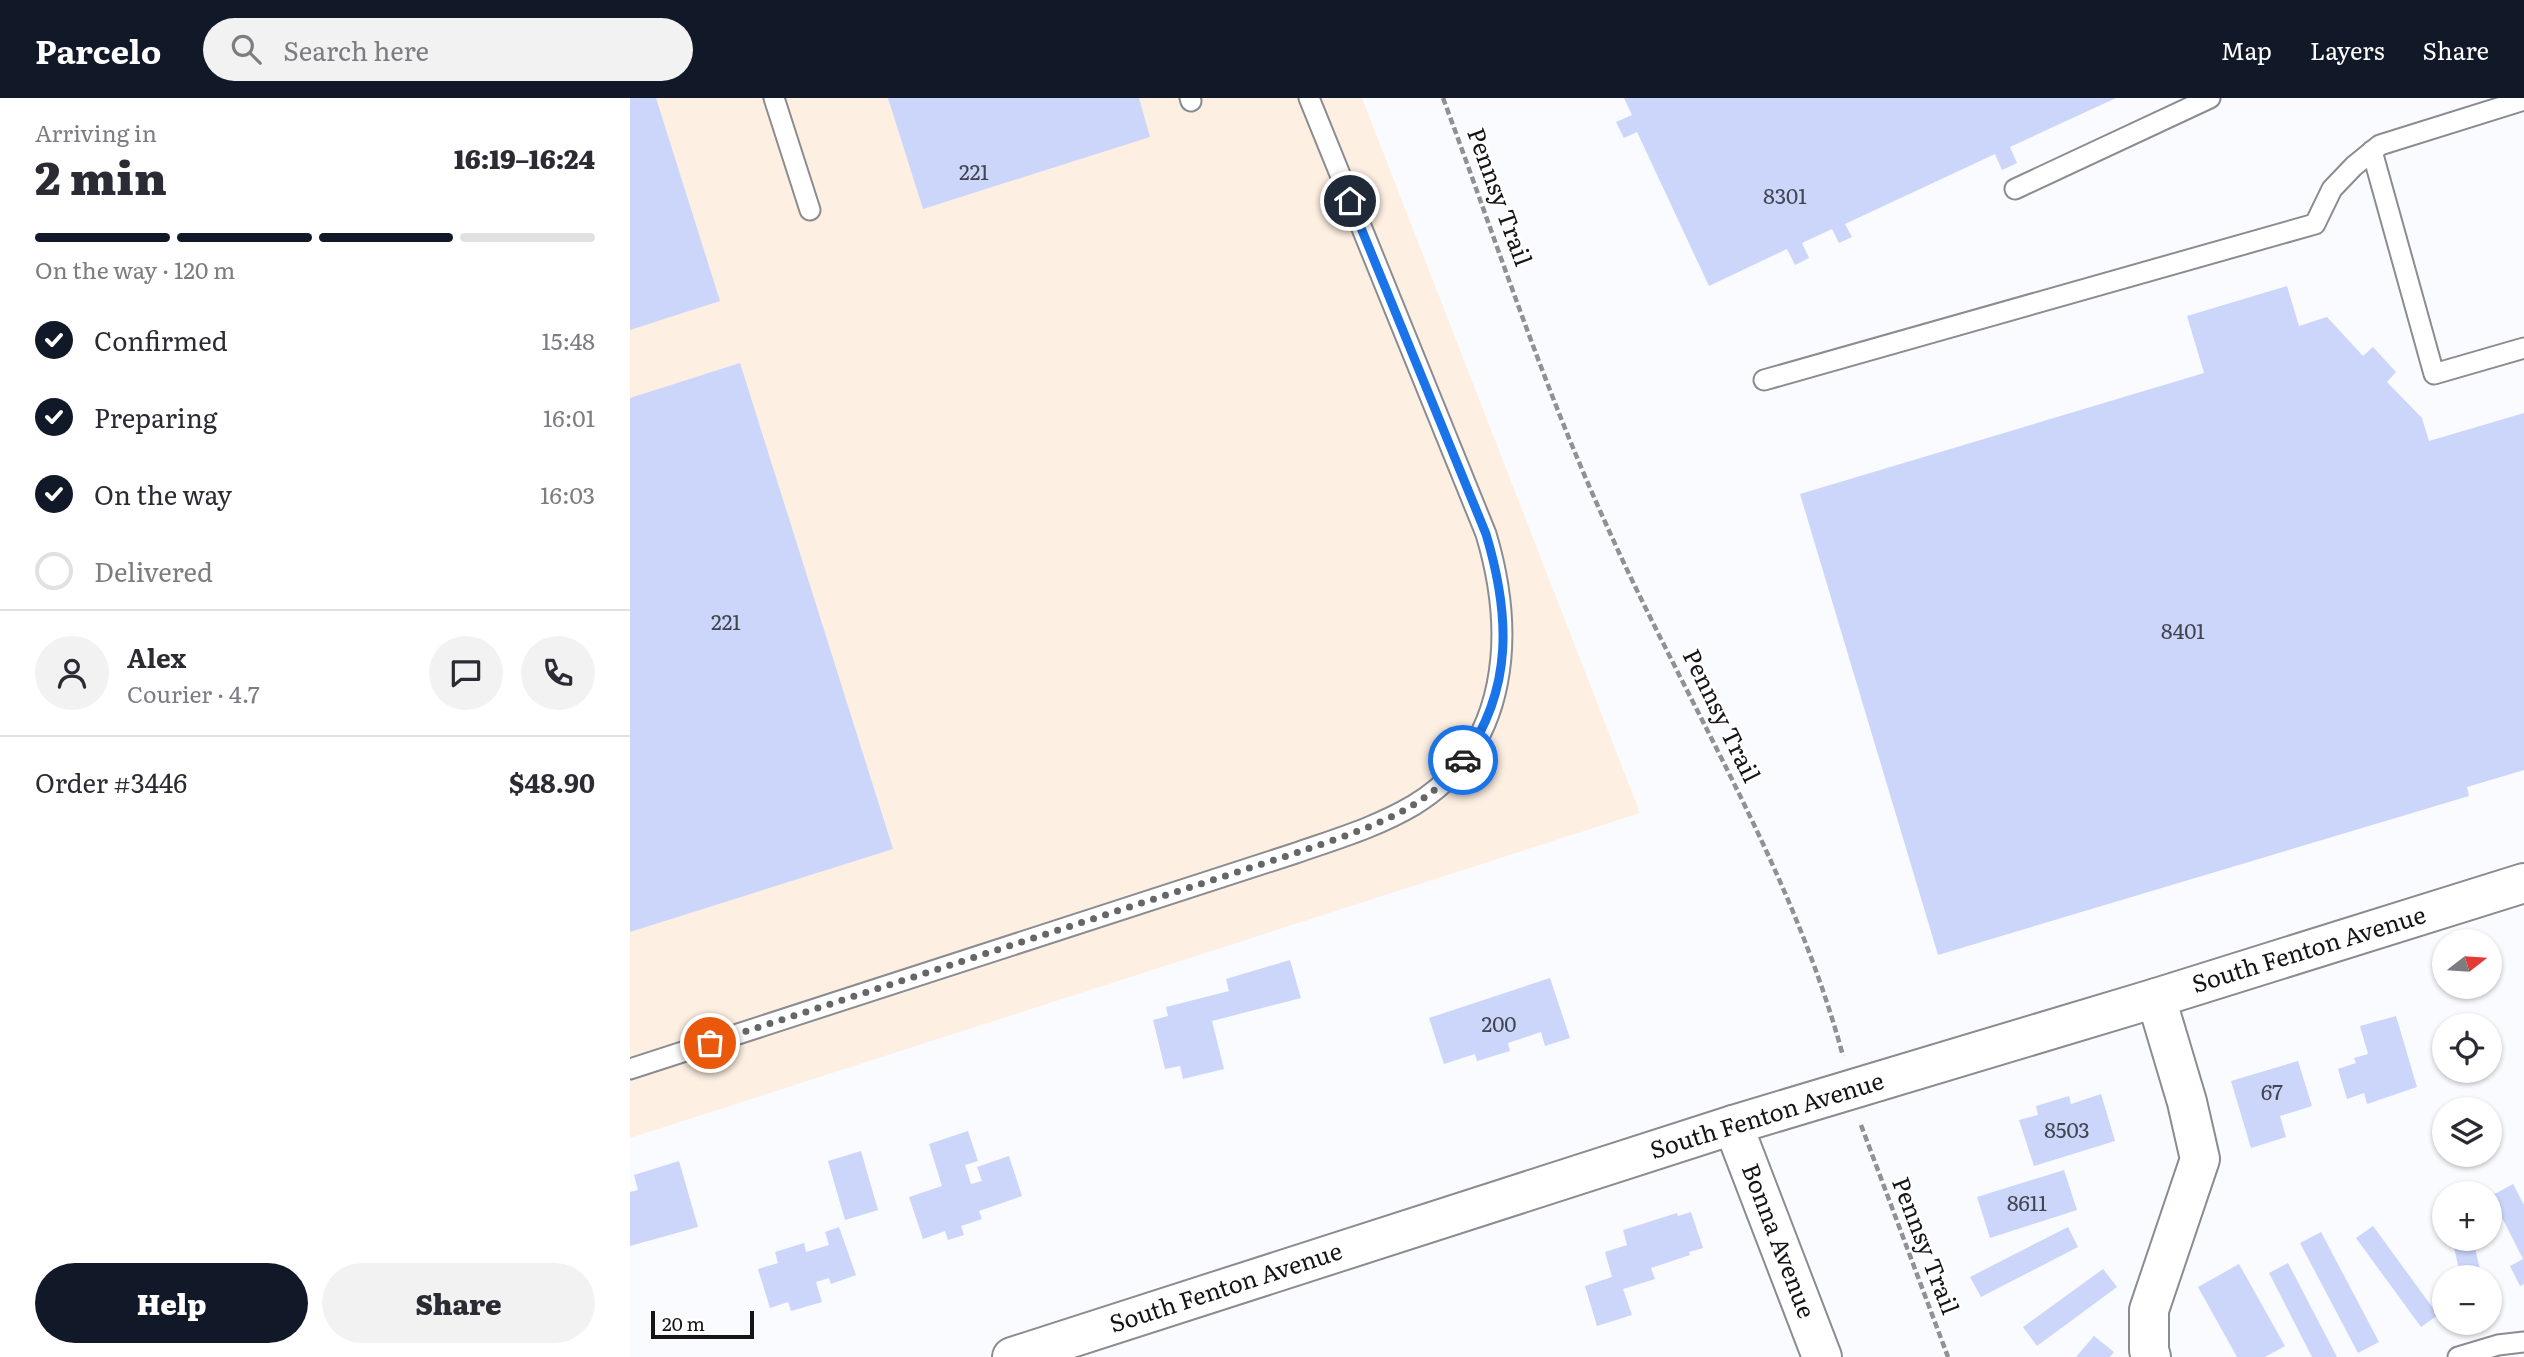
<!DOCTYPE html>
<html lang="en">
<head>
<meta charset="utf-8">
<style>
  body { margin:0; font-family:Literata,serif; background:#f2f2f3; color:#2b2b33; height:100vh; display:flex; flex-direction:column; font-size:26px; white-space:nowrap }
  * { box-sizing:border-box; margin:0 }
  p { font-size:23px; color:#7c7c81 }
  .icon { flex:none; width:38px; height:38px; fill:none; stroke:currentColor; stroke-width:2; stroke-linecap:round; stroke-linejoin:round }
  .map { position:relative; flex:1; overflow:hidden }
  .panel { display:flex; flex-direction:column; background:#fff; width:630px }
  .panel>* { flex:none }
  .needle { width:46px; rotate:73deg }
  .fabs { position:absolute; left:1802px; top:831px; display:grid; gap:14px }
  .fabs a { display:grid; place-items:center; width:70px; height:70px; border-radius:50%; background:#fff; box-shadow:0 2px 5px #0004; font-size:35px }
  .scale { position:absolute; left:21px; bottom:18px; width:103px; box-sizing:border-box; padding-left:7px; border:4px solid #151516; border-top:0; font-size:19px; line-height:24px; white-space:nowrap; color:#151516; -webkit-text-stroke:5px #fff; paint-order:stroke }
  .pin { position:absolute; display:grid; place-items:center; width:60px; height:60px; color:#fff; margin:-30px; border:4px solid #fff; border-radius:50%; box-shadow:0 2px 7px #0007 }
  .courier { position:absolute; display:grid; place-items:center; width:70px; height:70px; margin:-35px; border:5px solid #1a73e8; border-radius:50%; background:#fff; color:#222; box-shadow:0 2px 9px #0007 }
  .headline em { font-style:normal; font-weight:800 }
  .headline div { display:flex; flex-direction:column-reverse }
  .headline { display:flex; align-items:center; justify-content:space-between; height:119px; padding:0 35px }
  h1 { font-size:46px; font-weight:800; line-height:52px }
  .bar { display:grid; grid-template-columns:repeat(4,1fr); gap:10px 7px; align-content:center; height:84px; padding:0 35px }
  .bar i { height:9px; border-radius:5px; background:#e1e1e2 }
  .bar .active { background:#111827 }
  .bar p { grid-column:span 4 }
  .line { display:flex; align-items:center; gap:18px; padding:0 35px; border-top:2px solid #e1e1e2 }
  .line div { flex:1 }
  .round { display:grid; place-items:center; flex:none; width:74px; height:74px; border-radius:37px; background:#f2f2f3 }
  ol { padding:0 35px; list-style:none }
  li { display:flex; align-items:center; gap:21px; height:77px }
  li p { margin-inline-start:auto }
  li .icon { padding:7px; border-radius:50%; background:#111827; color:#fff; stroke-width:4 }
  li:last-child { color:#7c7c81 }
  li i { width:38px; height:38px; border:4px solid #e1e1e2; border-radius:50% }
  .primary-button { display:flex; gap:14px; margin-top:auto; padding:14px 35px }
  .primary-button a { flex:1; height:80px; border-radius:42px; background:#111827; color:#fff; font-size:28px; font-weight:800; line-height:80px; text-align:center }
  .primary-button a+a { background:#f2f2f3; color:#2b2b33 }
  header { display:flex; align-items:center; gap:42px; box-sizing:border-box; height:98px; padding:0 35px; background:#111827; color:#fff }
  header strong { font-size:33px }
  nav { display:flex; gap:38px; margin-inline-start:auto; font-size:24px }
  .search { width:490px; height:63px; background:#f2f2f3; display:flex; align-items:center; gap:18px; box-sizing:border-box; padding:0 24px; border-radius:38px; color:#7c7c81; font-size:26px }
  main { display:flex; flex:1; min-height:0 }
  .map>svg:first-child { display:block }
  .industrial { fill:#fdefe1 }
  .building { fill:#cbd6fa }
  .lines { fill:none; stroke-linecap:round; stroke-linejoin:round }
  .lane-casing { stroke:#8b8c90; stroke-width:23 }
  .street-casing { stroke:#8b8c90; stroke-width:42 }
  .secondary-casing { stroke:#8b8c90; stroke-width:42 }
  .path { stroke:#919194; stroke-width:4.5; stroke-dasharray:7 3.5; stroke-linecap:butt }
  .lane { stroke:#fff; stroke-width:19 }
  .street { stroke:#fff; stroke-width:38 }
  .secondary { stroke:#fff; stroke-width:38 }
  .done { stroke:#656668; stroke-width:7; stroke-dasharray:0 12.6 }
  .route { stroke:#1a73e8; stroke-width:9 }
  .labels { text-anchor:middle; stroke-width:5; stroke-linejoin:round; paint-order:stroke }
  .number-label { font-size:21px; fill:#42454f }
  .street-label { font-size:24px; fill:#151516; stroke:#fff }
</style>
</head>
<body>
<header>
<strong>Parcelo</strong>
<div class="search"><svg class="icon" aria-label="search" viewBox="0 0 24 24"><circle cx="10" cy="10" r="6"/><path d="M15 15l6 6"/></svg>Search here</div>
<nav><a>Map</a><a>Layers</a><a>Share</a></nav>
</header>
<main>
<section class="panel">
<div class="headline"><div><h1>2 min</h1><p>Arriving in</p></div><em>16:19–16:24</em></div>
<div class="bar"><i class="active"></i><i class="active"></i><i class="active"></i><i></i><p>On the way · 120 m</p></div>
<ol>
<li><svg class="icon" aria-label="check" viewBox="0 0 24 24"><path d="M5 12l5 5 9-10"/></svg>Confirmed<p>15:48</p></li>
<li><svg class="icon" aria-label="check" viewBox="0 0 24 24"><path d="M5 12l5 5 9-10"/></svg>Preparing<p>16:01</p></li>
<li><svg class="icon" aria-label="check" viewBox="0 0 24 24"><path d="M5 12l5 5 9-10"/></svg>On the way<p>16:03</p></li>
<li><i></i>Delivered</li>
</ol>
<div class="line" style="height:126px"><a class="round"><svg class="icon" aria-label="person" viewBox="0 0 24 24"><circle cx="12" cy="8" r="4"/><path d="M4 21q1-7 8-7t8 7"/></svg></a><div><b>Alex</b><p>Courier · 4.7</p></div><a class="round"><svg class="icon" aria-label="chat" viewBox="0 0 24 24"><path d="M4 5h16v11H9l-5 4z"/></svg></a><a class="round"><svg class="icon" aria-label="phone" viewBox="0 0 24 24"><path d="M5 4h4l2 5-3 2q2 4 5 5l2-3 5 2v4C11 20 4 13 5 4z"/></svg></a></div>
<div class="line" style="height:91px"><div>Order #3446</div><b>$48.90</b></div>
<div class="primary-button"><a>Help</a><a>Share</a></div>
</section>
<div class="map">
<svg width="1894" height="1259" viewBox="0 0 1894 1259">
  <rect width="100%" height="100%" fill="#fafbff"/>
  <path class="industrial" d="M 0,0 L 732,0 L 1010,715 L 0,1040 Z"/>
  <g class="building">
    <path d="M 0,0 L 26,0 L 90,203 L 0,232 Z"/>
    <path d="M 258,0 L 509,0 L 520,39 L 293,111 Z"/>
    <path d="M 994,0 L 1486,0 L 1380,49 L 1387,65 L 1372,72 L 1365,56 L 1215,126 L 1222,139 L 1209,145 L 1202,131 L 1172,145 L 1179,160 L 1165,167 L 1157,151 L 1079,188 L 1007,34 L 994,40 L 986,24 L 1002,17 Z"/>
    <path d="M 1657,188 L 1669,228 L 1697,219 L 1733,258 L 1743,249 L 1766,274 L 1757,284 L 1792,320 L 1799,343 L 1894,315 L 1894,672 L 1837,689 L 1839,698 L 1308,857 L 1170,396 L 1574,275 L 1557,218 Z"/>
    <path d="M 110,265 L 263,751 L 0,834 L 0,300 Z"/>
    <path d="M 660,862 L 671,900 L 582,923 L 594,971 L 553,981 L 550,968 L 535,971 L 523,922 L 538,918 L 536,909 L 599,893 L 596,881 Z"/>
    <path d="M 920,880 L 940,940 L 915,948 L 911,934 L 878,945 L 880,953 L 847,963 L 845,956 L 814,966 L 799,920 Z"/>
    <path d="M 1766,918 L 1787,989 L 1737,1006 L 1734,995 L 1717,1001 L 1708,971 L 1726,965 L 1724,960 L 1738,956 L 1730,928 Z"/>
    <path d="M 1668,963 L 1682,1008 L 1650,1018 L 1656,1039 L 1621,1050 L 1601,983 Z"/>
    <path d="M 1471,996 L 1485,1043 L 1404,1068 L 1389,1022 L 1408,1017 L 1406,1008 L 1439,998 L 1441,1006 Z"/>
    <path d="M 338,1033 L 348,1063 L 335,1067 L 341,1086 L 352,1083 L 347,1069 L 379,1058 L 392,1098 L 349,1113 L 352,1121 L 331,1128 L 334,1137 L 318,1142 L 315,1133 L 293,1141 L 279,1099 L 312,1088 L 299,1046 Z"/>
    <path d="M 231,1053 L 248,1112 L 215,1122 L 198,1063 Z"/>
    <path d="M 49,1063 L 68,1129 L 0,1148 L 0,1094 L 8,1092 L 4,1077 Z"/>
    <path d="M 1434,1072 L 1447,1112 L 1360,1140 L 1347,1099 Z"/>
    <path d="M 1883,1086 L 1894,1107 L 1894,1186 L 1890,1188 L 1880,1168 L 1893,1161 L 1861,1098 Z"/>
    <path d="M 1061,1114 L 1073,1150 L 1059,1154 L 1060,1157 L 1021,1170 L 1025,1181 L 993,1191 L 1002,1217 L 967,1228 L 955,1188 L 982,1179 L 975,1154 L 997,1147 L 993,1132 L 1047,1115 L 1048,1118 Z"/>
    <path d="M 1743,1128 L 1808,1217 L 1791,1229 L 1726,1140 Z"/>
    <path d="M 209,1129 L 226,1177 L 201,1186 L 199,1180 L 186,1184 L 192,1204 L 161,1213 L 158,1204 L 140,1210 L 128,1171 L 148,1165 L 145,1154 L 174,1145 L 176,1154 L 199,1147 L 195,1134 Z"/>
    <path d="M 1438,1129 L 1448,1149 L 1351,1199 L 1340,1179 Z"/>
    <path d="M 1691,1134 L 1749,1244 L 1728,1255 L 1670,1145 Z"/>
    <path d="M 1822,1141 L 1843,1141 L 1852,1180 L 1831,1180 Z"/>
    <path d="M 1658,1165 L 1707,1259 L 1682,1259 L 1639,1175 Z"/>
    <path d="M 1609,1166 L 1655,1248 L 1635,1259 L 1607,1259 L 1568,1189 Z"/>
    <path d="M 1473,1171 L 1487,1189 L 1407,1248 L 1393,1229 Z"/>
    <path d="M 1464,1238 L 1484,1254 L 1480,1259 L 1446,1259 Z"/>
  </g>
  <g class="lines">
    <g class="lane-casing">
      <g id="lane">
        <path d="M 144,0 L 180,112"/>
        <path d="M 560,0 L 561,3"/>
        <path d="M 1742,53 L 1804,276 L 1894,250"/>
        <path d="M 1385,91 L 1580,0"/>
        <path d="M 1134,282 L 1685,126 L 1702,91 L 1724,68 L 1750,47 L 1894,2"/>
        <path d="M 0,971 L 666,755 C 706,741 747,729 784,707 C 881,648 885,533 856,436 L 679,0"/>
        <path d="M 1828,1259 L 1868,1247 L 1894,1244"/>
      </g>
    </g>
    <g class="street-casing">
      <g id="street">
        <path d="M 1103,1027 L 1192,1259"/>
        <path d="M 1521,1259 L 1519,1252 L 1519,1212 L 1570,1061 L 1557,1004 L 1526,900"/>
      </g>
    </g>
    <g class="secondary-casing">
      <path id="secondary" d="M 382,1259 L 1103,1027 L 1526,900 L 1894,785"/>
    </g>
    <g class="path">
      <path d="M 813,0 C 866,142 913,288 976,426 C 1055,603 1162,769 1213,958"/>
      <path d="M 1231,1027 L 1318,1259"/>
    </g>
    <use href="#lane" class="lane"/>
    <use href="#street" class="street"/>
    <use href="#secondary" class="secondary"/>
  </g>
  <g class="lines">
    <path class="done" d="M 80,945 L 666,755 C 725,734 794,716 833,662"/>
    <path class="route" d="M 720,103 L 856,436 C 880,516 884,591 833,662"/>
  </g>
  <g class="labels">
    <g class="number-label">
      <text x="344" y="82">221</text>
      <text x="1155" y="106">8301</text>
      <text x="96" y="532">221</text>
      <text x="1553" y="541">8401</text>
      <text x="869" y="934">200</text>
      <text x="1642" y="1002">67</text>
      <text x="1437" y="1040">8503</text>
      <text x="1397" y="1113">8611</text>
    </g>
    <g class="street-label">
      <text transform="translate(869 99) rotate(70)" y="8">Pennsy Trail</text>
      <text transform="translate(1091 618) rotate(64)" y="8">Pennsy Trail</text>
      <text transform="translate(1679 852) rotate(-17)" y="8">South Fenton Avenue</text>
      <text transform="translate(1137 1018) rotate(-17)" y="8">South Fenton Avenue</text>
      <text transform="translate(1148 1143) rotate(69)" y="8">Bonna Avenue</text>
      <text transform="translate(1295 1148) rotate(69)" y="8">Pennsy Trail</text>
      <text transform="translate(596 1190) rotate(-18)" y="8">South Fenton Avenue</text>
    </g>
  </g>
</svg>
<div class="fabs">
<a><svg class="needle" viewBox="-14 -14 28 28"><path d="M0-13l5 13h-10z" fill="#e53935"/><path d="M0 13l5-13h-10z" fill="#7c7c81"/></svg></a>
<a><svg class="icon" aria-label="locate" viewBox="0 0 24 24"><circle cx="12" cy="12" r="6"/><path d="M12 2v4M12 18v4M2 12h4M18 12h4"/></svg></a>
<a><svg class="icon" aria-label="layers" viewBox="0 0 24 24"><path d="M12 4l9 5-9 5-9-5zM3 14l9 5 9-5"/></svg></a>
<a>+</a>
<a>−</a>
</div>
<div class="scale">20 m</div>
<div class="pin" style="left:80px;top:945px;background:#ea580c"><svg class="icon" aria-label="bag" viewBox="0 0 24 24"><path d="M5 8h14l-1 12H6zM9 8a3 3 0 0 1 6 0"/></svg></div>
<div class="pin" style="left:720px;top:103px;background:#1f2937"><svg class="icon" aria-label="home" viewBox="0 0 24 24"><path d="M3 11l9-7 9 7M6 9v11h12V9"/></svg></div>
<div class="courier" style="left:833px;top:662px"><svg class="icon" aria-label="car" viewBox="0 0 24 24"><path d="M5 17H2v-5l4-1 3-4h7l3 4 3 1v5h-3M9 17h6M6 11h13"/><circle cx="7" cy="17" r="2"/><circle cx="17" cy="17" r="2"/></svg></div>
</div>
</main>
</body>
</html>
